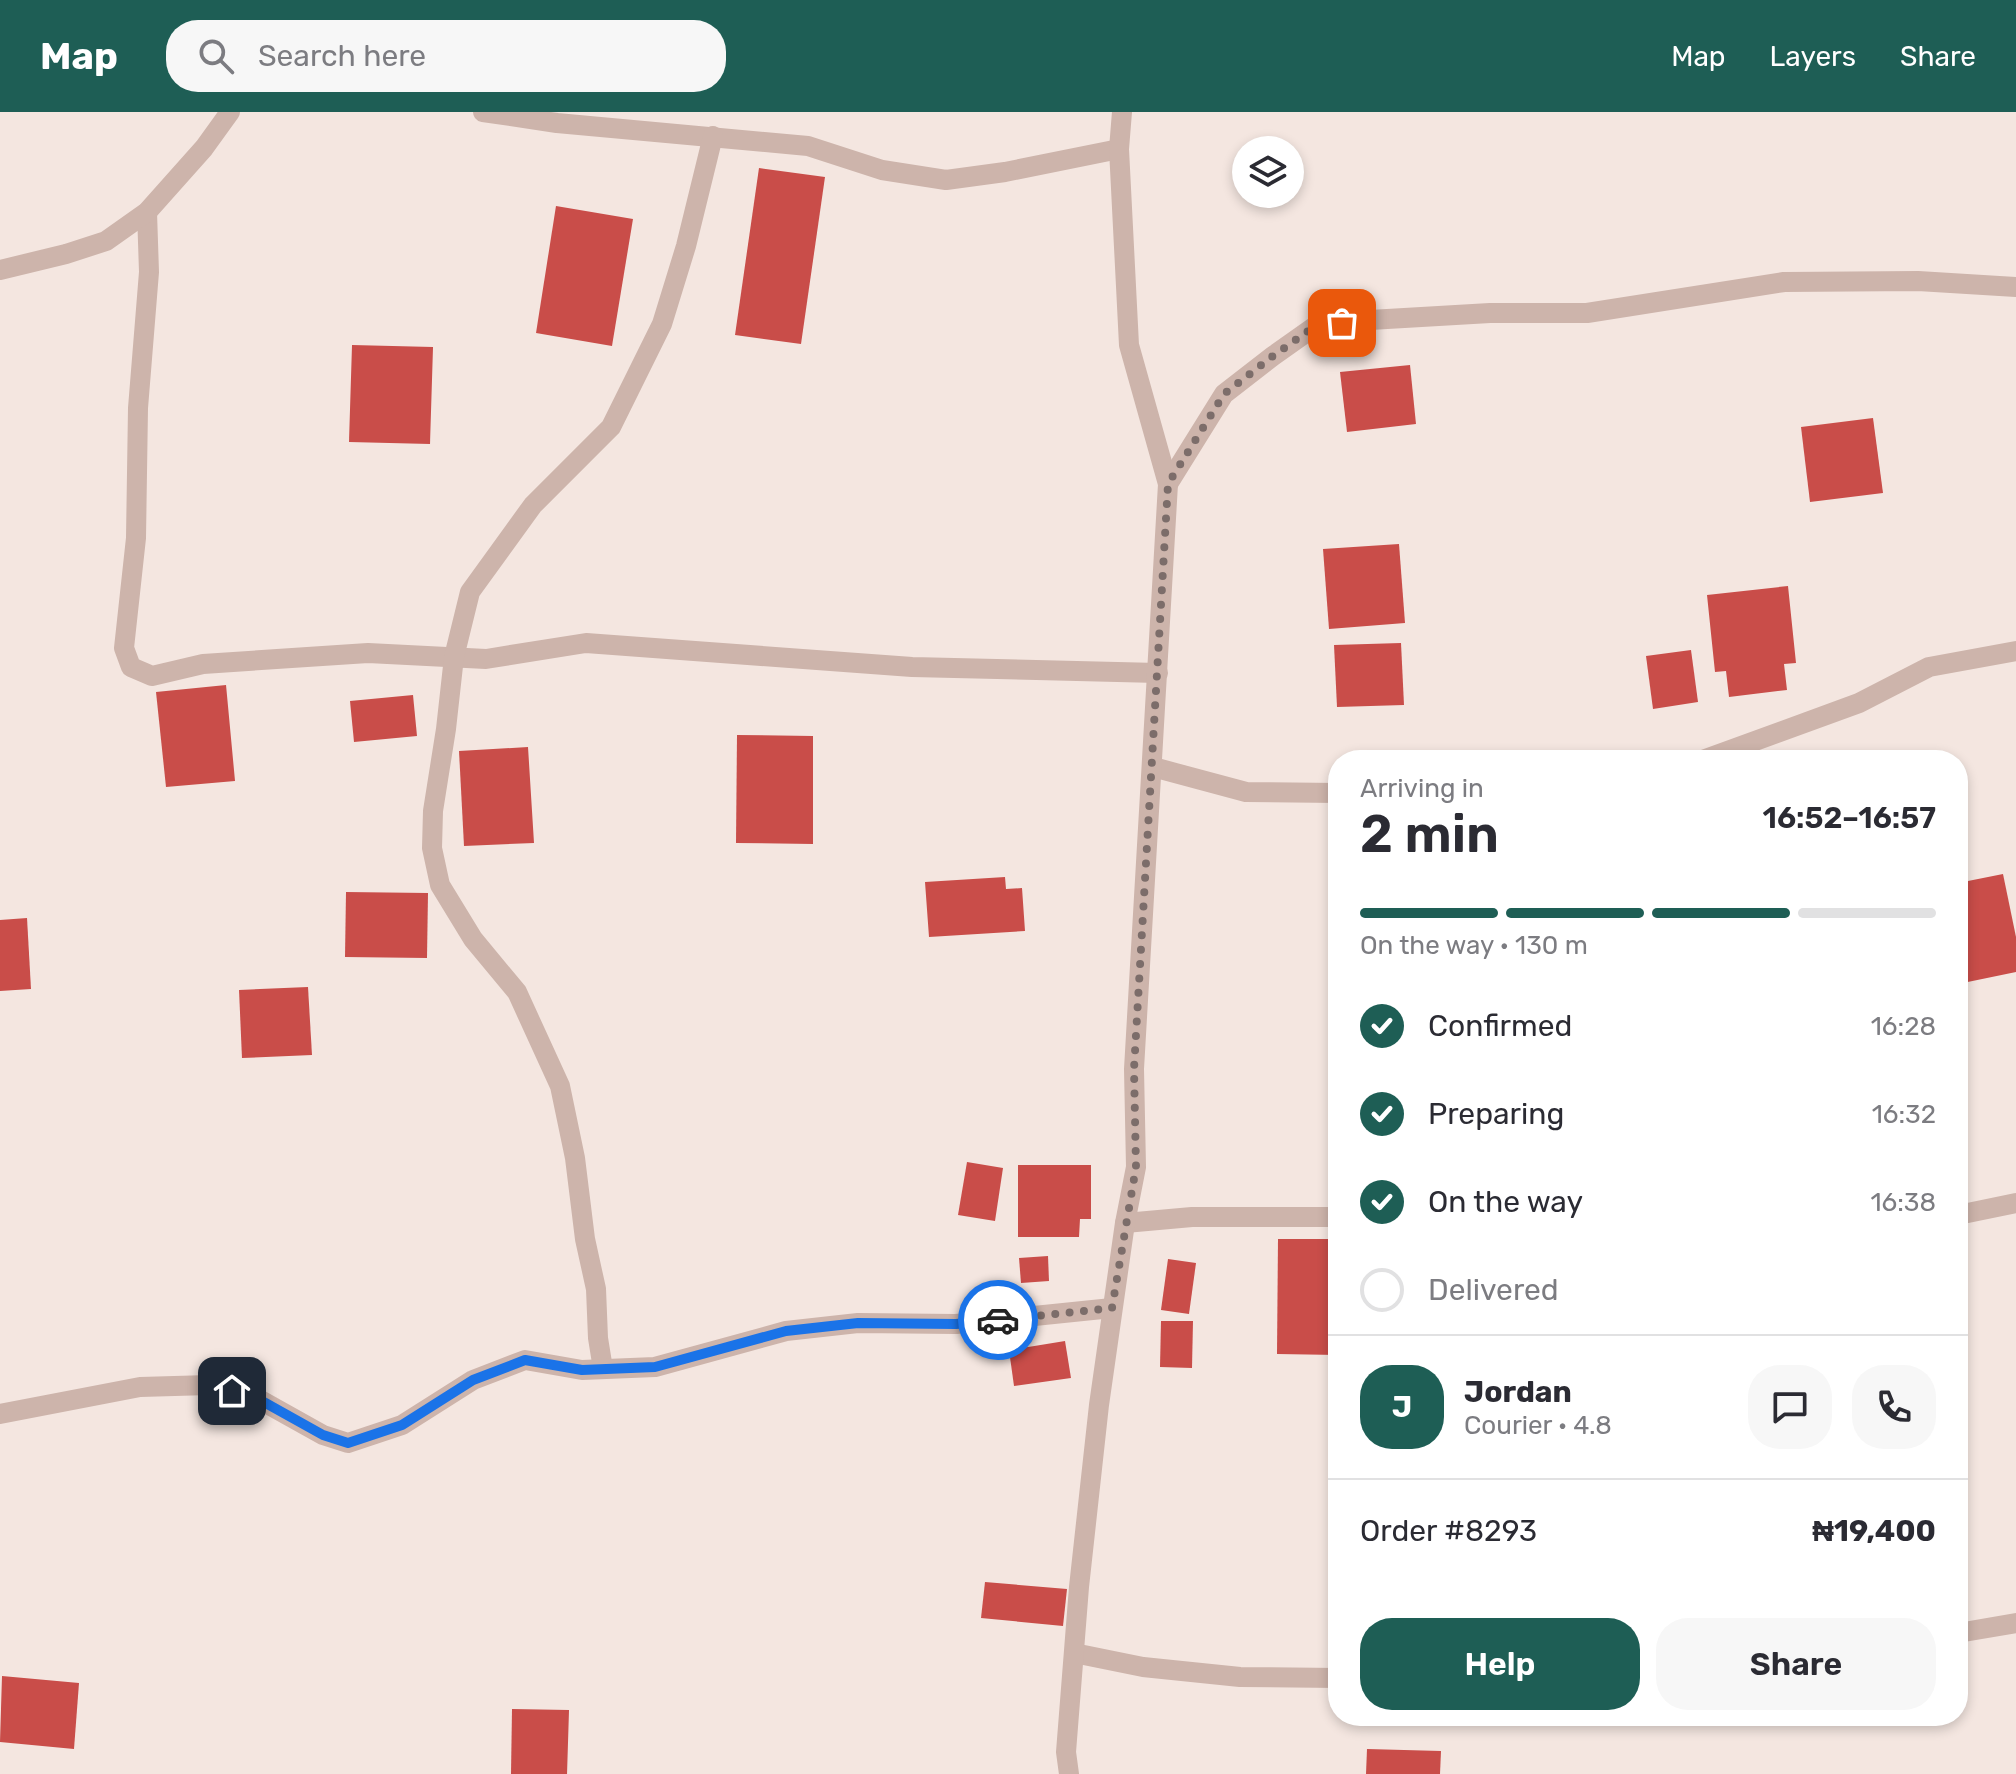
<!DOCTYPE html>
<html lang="en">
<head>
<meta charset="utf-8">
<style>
  body { margin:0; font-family:Rubik,sans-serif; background:#f7f7f7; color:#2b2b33; height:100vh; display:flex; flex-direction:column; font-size:30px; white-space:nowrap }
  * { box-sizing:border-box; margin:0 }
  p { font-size:26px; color:#7c7c81 }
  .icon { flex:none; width:44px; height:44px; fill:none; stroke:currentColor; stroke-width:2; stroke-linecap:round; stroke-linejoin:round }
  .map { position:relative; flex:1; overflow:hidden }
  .sheet { position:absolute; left:1328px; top:638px; width:640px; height:976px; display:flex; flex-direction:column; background:#fff; border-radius:32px; box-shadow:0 4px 12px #0003 }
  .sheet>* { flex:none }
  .buttons { position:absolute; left:1232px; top:24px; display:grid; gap:16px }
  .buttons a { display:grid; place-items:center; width:72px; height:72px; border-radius:50%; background:#fff; box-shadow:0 4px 12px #0003; font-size:40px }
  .pin { position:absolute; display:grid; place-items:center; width:68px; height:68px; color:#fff; margin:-34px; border-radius:16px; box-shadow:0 4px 12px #0006 }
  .courier { position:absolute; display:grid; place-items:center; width:80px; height:80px; margin:-40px; border:6px solid #1a73e8; border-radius:50%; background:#fff; color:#222; box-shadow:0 2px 10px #0007 }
  .headline em { font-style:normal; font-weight:600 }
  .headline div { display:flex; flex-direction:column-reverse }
  .headline { display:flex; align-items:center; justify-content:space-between; height:136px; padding:0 32px }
  h1 { font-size:52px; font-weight:600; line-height:60px }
  .bar { display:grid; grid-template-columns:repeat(4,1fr); gap:12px 8px; align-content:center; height:96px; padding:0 32px }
  .bar i { height:10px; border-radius:6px; background:#e1e1e2 }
  .bar .selected { background:#1e5e55 }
  .bar p { grid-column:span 4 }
  .line { display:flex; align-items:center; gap:20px; padding:0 32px; border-top:2px solid #e1e1e2 }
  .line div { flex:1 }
  .round { display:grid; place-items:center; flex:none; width:84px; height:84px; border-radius:32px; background:#f7f7f7 }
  ol { padding:0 32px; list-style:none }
  li { display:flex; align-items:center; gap:24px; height:88px }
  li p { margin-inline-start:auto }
  li .icon { padding:8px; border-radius:50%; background:#1e5e55; color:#fff; stroke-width:4 }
  li:last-child { color:#7c7c81 }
  li i { width:44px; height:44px; border:4px solid #e1e1e2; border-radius:50% }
  .cta { display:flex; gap:16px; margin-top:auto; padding:16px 32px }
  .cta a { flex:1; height:92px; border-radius:32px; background:#1e5e55; color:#fff; font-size:32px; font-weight:600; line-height:92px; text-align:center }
  .cta a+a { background:#f7f7f7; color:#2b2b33 }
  header { display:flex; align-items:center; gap:48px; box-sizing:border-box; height:112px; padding:0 40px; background:#1e5e55; color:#fff }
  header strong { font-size:38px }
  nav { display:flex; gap:44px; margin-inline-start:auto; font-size:28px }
  .search { width:560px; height:72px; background:#f7f7f7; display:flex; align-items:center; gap:20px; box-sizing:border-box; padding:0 28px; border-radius:32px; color:#7c7c81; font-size:30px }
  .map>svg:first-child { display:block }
  .building { fill:#c94d49 }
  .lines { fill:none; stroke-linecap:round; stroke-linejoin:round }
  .minor { stroke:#cdb4ab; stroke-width:20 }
  .done { stroke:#7c6d6a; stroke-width:8; stroke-dasharray:0 14.4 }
  .route { stroke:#1a73e8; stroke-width:10 }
</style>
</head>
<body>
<header>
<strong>Map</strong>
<div class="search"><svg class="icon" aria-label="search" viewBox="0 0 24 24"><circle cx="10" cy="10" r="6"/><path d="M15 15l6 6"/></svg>Search here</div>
<nav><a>Map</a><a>Layers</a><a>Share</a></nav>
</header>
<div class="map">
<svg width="2016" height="1662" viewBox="0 0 2016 1662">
  <rect width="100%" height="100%" fill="#f4e6e0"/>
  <g class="building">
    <path d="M 759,56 L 825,65 L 801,232 L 735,223 Z"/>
    <path d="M 556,94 L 633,107 L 612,234 L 536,221 Z"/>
    <path d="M 352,233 L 433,235 L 430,332 L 349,330 Z"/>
    <path d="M 1410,253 L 1416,312 L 1347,320 L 1340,260 Z"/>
    <path d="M 1873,306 L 1883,381 L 1810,390 L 1801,315 Z"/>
    <path d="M 1399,432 L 1405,511 L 1329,517 L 1323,437 Z"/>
    <path d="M 1788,474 L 1796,551 L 1784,552 L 1787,578 L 1729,585 L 1726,559 L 1715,560 L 1707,483 Z"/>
    <path d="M 1401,531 L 1404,593 L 1337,595 L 1334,533 Z"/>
    <path d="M 1691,538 L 1698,590 L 1653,597 L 1646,544 Z"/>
    <path d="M 226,573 L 235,669 L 166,675 L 156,580 Z"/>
    <path d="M 413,583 L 417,624 L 354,630 L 350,589 Z"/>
    <path d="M 737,623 L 813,624 L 813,732 L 736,731 Z"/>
    <path d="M 528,635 L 534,731 L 464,734 L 459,639 Z"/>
    <path d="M 2003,762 L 2016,825 L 2016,860 L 1958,872 L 1958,771 Z"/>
    <path d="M 1005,765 L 1006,777 L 1022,776 L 1025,819 L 929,825 L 925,770 Z"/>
    <path d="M 346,780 L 428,781 L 427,846 L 345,845 Z"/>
    <path d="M 27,806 L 31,877 L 0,879 L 0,808 Z"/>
    <path d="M 308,875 L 312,943 L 242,946 L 239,878 Z"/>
    <path d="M 1960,991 L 1964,1042 L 1958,1042 L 1958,992 Z"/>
    <path d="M 967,1050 L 1003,1056 L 995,1109 L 958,1103 Z"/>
    <path d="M 1018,1053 L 1091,1053 L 1091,1107 L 1080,1107 L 1079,1125 L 1018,1125 Z"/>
    <path d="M 1278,1127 L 1338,1127 L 1338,1243 L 1277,1242 Z"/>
    <path d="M 1048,1144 L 1049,1169 L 1021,1171 L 1019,1146 Z"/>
    <path d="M 1168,1147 L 1196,1151 L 1189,1202 L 1161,1198 Z"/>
    <path d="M 1161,1209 L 1193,1209 L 1192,1256 L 1160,1255 Z"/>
    <path d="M 1065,1229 L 1071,1266 L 1014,1274 L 1009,1238 Z"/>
    <path d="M 985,1470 L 1067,1477 L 1063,1514 L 981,1506 Z"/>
    <path d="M 2,1564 L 79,1571 L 74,1637 L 0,1630 Z"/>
    <path d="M 512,1597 L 569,1598 L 567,1662 L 511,1662 Z"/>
    <path d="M 1367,1637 L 1441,1639 L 1440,1662 L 1366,1662 Z"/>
  </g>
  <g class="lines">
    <g class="minor">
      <path d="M 483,0 L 557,11 L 808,34 L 882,58 L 946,68 L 1005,60 L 1119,37"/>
      <path d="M 147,100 L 149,160 L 138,296 L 136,426 L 124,536 L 131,555 L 152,564 L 203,552 L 368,541 L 486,547 L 586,531 L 912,555 L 1158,561"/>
      <path d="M 0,158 L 66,142 L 106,129 L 147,100 L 204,36 L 230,0"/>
      <path d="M 1168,372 L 1224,282 L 1273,244 L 1314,215 L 1370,208 L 1490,201 L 1587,201 L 1784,170 L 1918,169 L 2016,175"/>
      <path d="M 1703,648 L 1859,591 L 1929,555 L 2016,539"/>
      <path d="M 1153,655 L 1246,680 L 1338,681"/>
      <path d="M 1958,1103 L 2016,1091"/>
      <path d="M 1125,1111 L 1192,1105 L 1338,1105"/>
      <path d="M 603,1257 L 598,1226 L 596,1177 L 585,1127 L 575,1046 L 560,974 L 517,880 L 473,827 L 440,773 L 432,736 L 433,699 L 446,617 L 454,545 L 470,480 L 533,393 L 611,315 L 662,212 L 686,134 L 713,24"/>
      <path d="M 0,1302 L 140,1275 L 209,1273 L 255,1285 L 323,1323 L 348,1331 L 402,1313 L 473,1268 L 525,1248 L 582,1258 L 655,1255 L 786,1219 L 858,1211 L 956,1212 L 1112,1196"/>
      <path d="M 1958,1521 L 2016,1511"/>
      <path d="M 1074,1541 L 1143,1555 L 1240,1565 L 1338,1566"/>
      <path d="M 1069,1662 L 1066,1640 L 1079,1475 L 1099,1293 L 1125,1111 L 1136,1055 L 1134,957 L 1168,372 L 1129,233 L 1119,37 L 1122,0"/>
    </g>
  </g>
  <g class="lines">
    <path class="done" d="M 998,1208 L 1112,1196 L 1136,1055 L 1134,957 L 1168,372 L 1224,282 L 1273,244 L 1314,215 L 1342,211"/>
    <path class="route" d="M 232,1279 L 255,1285 L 323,1323 L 348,1331 L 402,1313 L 473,1268 L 525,1248 L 582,1258 L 655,1255 L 786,1219 L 858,1211 L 956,1212 L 998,1208"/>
  </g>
</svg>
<div class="buttons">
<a><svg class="icon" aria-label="layers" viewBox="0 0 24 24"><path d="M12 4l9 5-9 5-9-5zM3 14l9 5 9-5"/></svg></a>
</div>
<div class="pin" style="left:1342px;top:211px;background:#ea580c"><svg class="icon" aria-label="bag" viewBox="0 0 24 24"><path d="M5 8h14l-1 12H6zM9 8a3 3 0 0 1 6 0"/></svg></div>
<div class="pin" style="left:232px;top:1279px;background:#1f2937"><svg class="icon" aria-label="home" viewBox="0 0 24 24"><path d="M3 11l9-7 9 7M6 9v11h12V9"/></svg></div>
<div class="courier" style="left:998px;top:1208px"><svg class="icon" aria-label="car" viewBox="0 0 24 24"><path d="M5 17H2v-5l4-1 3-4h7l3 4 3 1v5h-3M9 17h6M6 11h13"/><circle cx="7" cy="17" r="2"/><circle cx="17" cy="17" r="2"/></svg></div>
<section class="sheet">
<div class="headline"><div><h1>2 min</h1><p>Arriving in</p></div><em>16:52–16:57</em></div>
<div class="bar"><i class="selected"></i><i class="selected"></i><i class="selected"></i><i></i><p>On the way · 130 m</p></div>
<ol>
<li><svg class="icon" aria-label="check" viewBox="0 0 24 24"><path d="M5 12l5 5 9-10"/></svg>Confirmed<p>16:28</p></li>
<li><svg class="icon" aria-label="check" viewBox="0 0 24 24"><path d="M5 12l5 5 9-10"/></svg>Preparing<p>16:32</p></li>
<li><svg class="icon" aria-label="check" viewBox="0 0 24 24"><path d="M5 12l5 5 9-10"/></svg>On the way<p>16:38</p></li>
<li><i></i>Delivered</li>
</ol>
<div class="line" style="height:144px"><b class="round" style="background:#1e5e55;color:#fff">J</b><div><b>Jordan</b><p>Courier · 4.8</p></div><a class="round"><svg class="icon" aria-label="chat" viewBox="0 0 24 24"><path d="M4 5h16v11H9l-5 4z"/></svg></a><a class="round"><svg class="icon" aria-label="phone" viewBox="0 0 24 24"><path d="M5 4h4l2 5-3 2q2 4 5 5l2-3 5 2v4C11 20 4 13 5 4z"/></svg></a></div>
<div class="line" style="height:104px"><div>Order #8293</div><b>₦19,400</b></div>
<div class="cta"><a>Help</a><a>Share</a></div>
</section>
</div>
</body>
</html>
